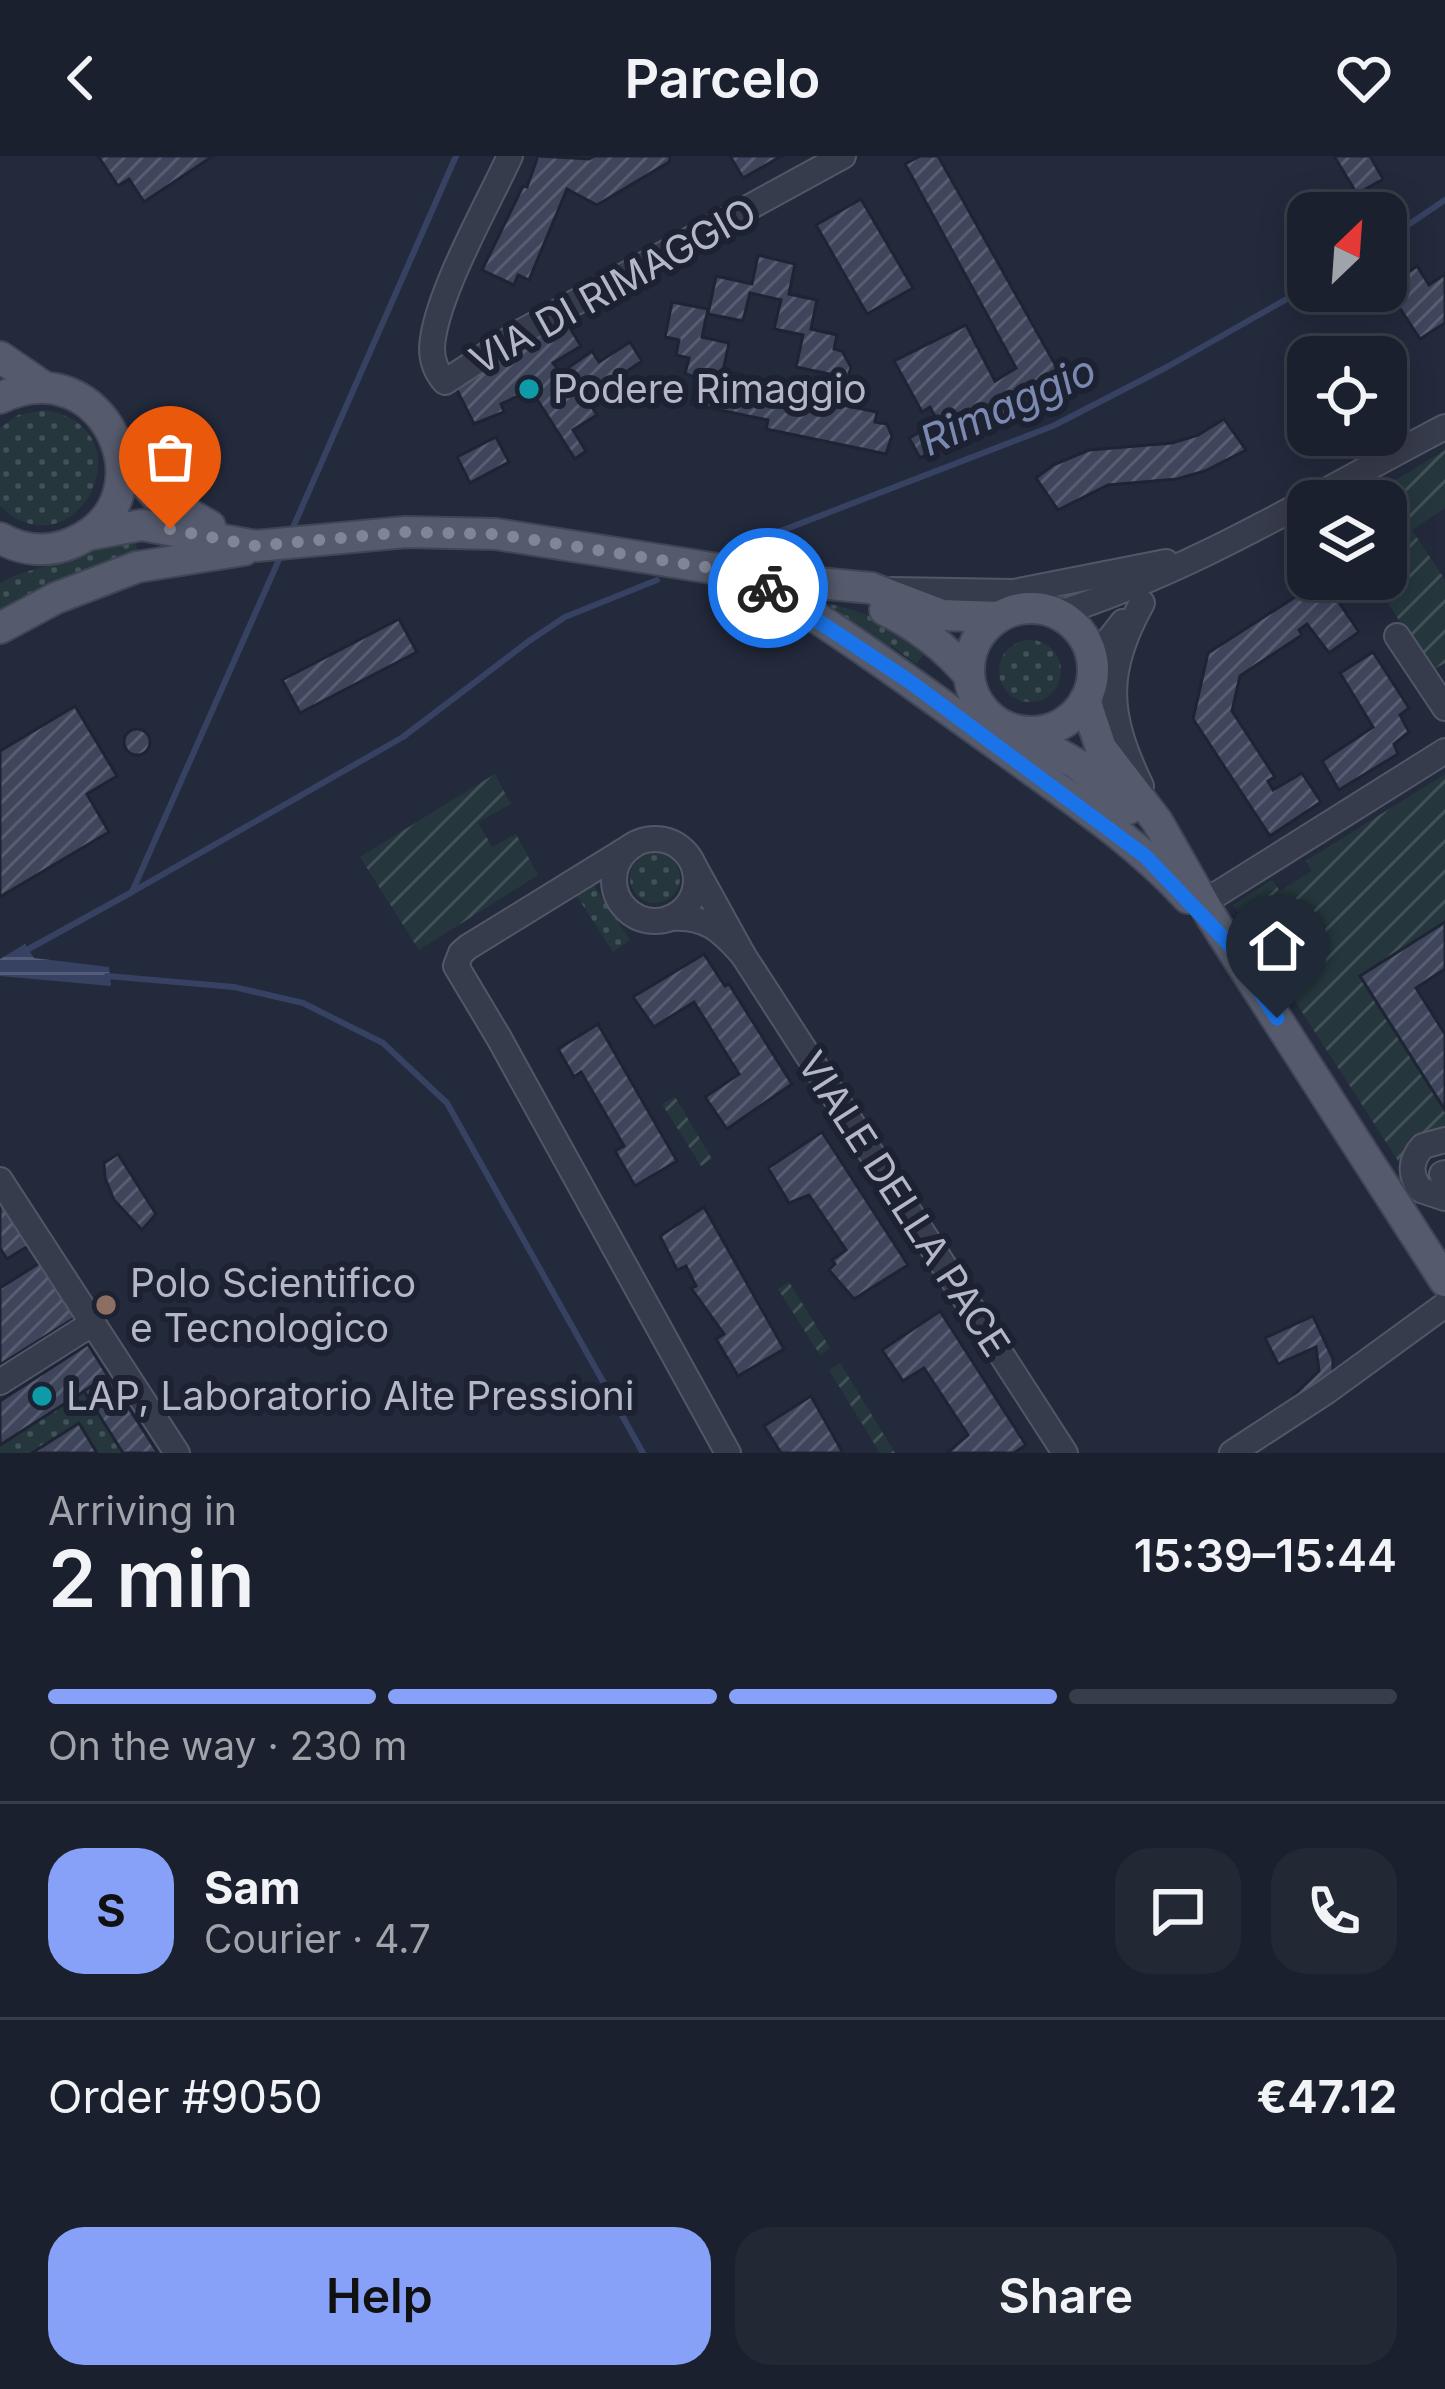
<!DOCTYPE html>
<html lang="en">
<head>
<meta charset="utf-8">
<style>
  body { margin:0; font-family:Inter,sans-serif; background:#232835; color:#f1f3f6; height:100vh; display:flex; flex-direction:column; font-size:45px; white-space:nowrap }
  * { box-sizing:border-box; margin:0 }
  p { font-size:39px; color:#9fa3aa }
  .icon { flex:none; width:66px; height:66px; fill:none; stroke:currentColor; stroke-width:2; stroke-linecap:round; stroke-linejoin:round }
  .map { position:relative; height:1297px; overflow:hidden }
  .sheet { display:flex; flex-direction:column; background:#1a202d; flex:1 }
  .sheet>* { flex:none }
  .needle { width:78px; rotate:25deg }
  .tools { position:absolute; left:1287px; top:36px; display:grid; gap:24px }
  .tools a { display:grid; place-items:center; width:120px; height:120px; border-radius:24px; background:#1a202d; box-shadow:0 6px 30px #0003,0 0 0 3px #383e49; font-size:60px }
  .pin { position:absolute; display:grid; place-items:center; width:102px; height:102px; color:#fff; margin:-123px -51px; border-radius:50% 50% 50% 0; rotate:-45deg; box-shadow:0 0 12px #0007 }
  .pin .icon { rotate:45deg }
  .courier { position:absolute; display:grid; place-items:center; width:120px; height:120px; margin:-60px; border:9px solid #1a73e8; border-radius:50%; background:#fff; color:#222; box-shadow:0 3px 15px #0007 }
  .overview em { font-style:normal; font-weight:600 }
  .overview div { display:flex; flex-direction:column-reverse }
  .overview { display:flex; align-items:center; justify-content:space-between; height:204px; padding:0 48px }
  h1 { font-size:78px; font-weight:600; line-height:90px }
  .bar { display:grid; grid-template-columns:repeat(4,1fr); gap:18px 12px; align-content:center; height:144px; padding:0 48px }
  .bar i { height:15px; border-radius:9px; background:#383e49 }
  .bar .on { background:#88a1f8 }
  .bar p { grid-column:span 4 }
  .line { display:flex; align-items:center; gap:30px; padding:0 48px; border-top:3px solid #383e49 }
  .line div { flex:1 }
  .round { display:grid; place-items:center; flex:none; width:126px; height:126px; border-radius:36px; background:#232835 }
  .action { display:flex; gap:24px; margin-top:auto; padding:24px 48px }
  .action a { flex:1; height:138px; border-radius:36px; background:#88a1f8; color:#111; font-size:48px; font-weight:600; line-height:138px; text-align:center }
  .action a+a { background:#232835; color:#f1f3f6 }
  header { display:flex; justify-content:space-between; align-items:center; height:156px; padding:0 48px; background:#1a202d; font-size:54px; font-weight:600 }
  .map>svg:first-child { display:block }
  .grass { fill:url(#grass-dots) }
  .garden { fill:url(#garden-furrows) }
  .water { fill:url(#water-rules) }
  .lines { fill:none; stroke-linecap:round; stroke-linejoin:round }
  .stream { stroke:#374263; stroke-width:6 }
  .building { fill:url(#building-hatch); stroke:#1e2433; stroke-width:3 }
  .minor-casing { stroke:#525767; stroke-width:28 }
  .major-casing { stroke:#404655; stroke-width:34 }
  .minor { stroke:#373c4c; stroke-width:24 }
  .major { stroke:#555b6d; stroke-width:30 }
  .done { stroke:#818697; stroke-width:12; stroke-dasharray:0 21.6 }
  .route { stroke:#1a73e8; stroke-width:15 }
  .culture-dot { fill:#0f9aa8; stroke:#1c2231; stroke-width:4.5 }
  .education-dot { fill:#8d6e63; stroke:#1c2231; stroke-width:4.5 }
  .labels { text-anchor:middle; stroke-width:12; stroke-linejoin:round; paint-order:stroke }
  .street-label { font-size:39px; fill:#b3b7c8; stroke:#1c2231 }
  .poi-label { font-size:39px; fill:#b3b7c8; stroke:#1c2231; text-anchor:start }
  .water-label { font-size:42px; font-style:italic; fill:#7b89b0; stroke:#1c2231 }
</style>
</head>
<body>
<header><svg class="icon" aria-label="back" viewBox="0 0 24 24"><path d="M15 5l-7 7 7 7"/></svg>Parcelo<svg class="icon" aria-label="heart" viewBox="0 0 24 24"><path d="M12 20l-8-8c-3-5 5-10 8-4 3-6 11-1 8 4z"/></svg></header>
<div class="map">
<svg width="1445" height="1297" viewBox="0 0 1445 1297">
  <defs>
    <pattern id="grass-dots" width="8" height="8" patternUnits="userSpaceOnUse" patternTransform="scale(3)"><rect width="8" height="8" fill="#25373d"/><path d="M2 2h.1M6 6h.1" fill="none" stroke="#425258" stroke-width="1.8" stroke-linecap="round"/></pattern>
    <pattern id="garden-furrows" width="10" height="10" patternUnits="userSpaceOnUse" patternTransform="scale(3)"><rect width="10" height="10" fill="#25373d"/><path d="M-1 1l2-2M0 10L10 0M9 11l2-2" fill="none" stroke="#425258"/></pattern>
    <pattern id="water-rules" width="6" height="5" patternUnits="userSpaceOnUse" patternTransform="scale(3)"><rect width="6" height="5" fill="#374263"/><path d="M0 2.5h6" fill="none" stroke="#525b78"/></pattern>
    <pattern id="building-hatch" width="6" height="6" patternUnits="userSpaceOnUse" patternTransform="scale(3)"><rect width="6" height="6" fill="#3f465c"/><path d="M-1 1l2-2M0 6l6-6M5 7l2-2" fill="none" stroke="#585e72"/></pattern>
  </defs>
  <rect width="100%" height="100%" fill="#232a3c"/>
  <g class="grass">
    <path d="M 45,254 C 153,273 75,422 0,350 L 0,272 L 18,259 Z"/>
    <path d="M 134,379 L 139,401 L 0,466 L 0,427 C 23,413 47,412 72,404 C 95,396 110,385 134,379 Z"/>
    <path d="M 806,443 C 862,454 881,461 926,496 L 916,508 L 892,490 L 875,495 Z"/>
    <circle cx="1030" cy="515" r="31"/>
    <circle cx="655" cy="722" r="25"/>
    <path d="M 590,723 L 630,784 L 613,796 L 573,734 Z"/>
    <path d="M 84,1235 L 123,1297 L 97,1297 L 79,1268 L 32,1297 L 0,1297 L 0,1289 Z"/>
  </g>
  <g class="garden">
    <path d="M 1445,294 L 1445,352 L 1412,374 L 1445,424 L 1445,507 L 1431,515 L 1373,423 L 1386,423 L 1386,345 L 1361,345 Z"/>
    <path d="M 495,618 L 511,648 L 478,666 L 492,691 L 516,678 L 538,719 L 419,794 L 360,701 Z"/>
    <path d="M 1445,618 L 1445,766 L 1361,820 L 1445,954 L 1445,984 L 1406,1017 L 1233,749 L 1272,724 L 1280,735 L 1312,715 L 1306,705 Z"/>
    <path d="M 675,941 L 712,1003 L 701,1010 L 662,948 Z"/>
    <path d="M 789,1126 L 830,1192 L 820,1199 L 778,1133 Z"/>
    <path d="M 840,1207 L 895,1297 L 880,1297 L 829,1214 Z"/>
  </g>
  <path class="water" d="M 25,788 L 34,802 L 109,811 L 111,830 L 0,820 L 0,803 Z"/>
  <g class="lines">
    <g class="stream">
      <path d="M 1386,84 L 1445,44"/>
      <path d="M 291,376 L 456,0"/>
      <path d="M 721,398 L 1053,270 L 1167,211 L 1308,131"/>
      <path d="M 132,736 L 403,581 L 529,485 L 565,461 L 657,424"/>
      <path d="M 25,795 L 132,736 L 281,399"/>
      <path d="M 107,820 L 234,831 L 303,847 L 383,887 L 447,947 L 643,1297"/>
    </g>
  </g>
  <g class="building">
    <path d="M 98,0 L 213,0 L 144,46 L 129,23 L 118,30 Z"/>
    <path d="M 538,0 L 589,3 L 595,0 L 671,0 L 669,6 L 597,49 L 567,33 L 529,124 L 518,119 L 514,129 L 482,114 L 523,30 L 527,31 Z"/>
    <path d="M 730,0 L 782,0 L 743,22 Z"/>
    <path d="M 920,0 L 938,0 L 1065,226 L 987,270 L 990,275 L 953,295 L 949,286 L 920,302 L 909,282 L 938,266 L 930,251 L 922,256 L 894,205 L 966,169 L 995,225 L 1016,212 L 905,8 Z"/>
    <path d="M 1334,0 L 1370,0 L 1383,23 L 1357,38 Z"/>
    <path d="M 861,43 L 913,132 L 867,158 L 816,69 Z"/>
    <path d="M 758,99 L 795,108 L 789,138 L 817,144 L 811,173 L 837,179 L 834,193 L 842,195 L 851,211 L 848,222 L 796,211 L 803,179 L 774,173 L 781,144 L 750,137 L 743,165 L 708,158 L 716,120 L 752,128 Z"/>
    <path d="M 1417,110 L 1429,129 L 1445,118 L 1445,167 L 1420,183 L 1386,131 Z"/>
    <path d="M 672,146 L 708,153 L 702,181 L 729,187 L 723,215 L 781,227 L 779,236 L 877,256 L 875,266 L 887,268 L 892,280 L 886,298 L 766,273 L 768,264 L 691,248 L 696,221 L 685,218 L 689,202 L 676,199 L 679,184 L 665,181 Z"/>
    <path d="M 565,164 L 581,190 L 553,207 L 561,217 L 592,195 L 599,206 L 630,186 L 642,205 L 587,243 L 597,259 L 573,274 L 586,295 L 575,303 L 531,234 L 501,248 L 504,256 L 474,268 L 456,232 Z"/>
    <path d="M 1224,263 L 1246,294 L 1205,315 L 1177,323 L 1108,329 L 1058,354 L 1036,322 L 1053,309 L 1089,294 L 1172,287 L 1198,279 Z"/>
    <path d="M 496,281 L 509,306 L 470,327 L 457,301 Z"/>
    <path d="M 1323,423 L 1359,476 L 1329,497 L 1307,468 L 1299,474 L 1302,479 L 1240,520 L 1232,555 L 1275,621 L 1268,625 L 1273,634 L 1302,617 L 1321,646 L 1270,680 L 1193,563 L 1208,497 Z"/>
    <path d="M 399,463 L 417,496 L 300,557 L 282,524 Z"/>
    <path d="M 1373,496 L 1409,552 L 1400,559 L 1409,576 L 1394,588 L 1398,598 L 1339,634 L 1322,605 L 1373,571 L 1340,517 Z"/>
    <path d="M 75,550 L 117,620 L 87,638 L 109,676 L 0,741 L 0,595 Z"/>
    <circle cx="137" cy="586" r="13"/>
    <path d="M 1445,766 L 1445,813 L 1416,832 L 1445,878 L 1445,954 L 1360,820 Z"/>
    <path d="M 704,798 L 725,830 L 729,828 L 792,928 L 727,973 L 705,941 L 739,918 L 694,846 L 654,871 L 633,841 Z"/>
    <path d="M 598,868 L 677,1005 L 635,1030 L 615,995 L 624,990 L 581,916 L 574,921 L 558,893 Z"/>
    <path d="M 822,976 L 908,1109 L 854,1143 L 829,1114 L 835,1108 L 832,1104 L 846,1094 L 809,1039 L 789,1047 L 768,1012 Z"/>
    <path d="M 118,998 L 156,1058 L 142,1074 L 114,1044 L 105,1022 L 104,1007 Z"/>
    <path d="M 0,1040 L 31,1088 L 7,1103 L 0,1092 Z"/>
    <path d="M 704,1051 L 784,1193 L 738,1220 L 716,1183 L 724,1178 L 691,1132 L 696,1130 L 686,1110 L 677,1114 L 660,1080 Z"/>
    <path d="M 41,1106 L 76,1161 L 0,1209 L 0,1132 Z"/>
    <path d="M 940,1155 L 1026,1289 L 1014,1297 L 947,1297 L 968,1279 L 924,1212 L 903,1225 L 882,1194 Z"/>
    <path d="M 1313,1160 L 1333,1203 L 1333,1222 L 1297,1247 L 1293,1240 L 1319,1215 L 1316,1191 L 1278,1208 L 1265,1182 Z"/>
    <path d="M 88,1188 L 108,1220 L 0,1289 L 0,1245 Z"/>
    <path d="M 108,1220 L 158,1297 L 123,1297 L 84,1235 Z"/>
    <path d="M 811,1240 L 843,1297 L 781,1297 L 764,1270 Z"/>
    <path d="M 79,1267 L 97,1297 L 32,1297 Z"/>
  </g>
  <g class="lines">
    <g class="minor-casing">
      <g id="minor">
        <path d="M 510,0 C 488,48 434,142 432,192 C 432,206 436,216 445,226 L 521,176 L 843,0"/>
        <path d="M 892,434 L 1014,436 L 1166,406"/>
        <path d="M 1056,458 C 1193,415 1318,337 1445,271"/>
        <path d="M 1397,480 L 1445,552"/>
        <path d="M 1093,514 L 1101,494 L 1123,466"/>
        <path d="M 1141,630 C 1107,559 1103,517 1142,447"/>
        <circle cx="655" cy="724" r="41"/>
        <path d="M 635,688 L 468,791 L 461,797 L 456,810 L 499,882 L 728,1297"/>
        <path d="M 1203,747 L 1445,595"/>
        <path d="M 670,762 C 705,759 721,774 743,799 L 694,710"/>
        <path d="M 743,799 L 1065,1297"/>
        <path d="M 1445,984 L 1423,990 C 1410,1004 1409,1019 1421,1034 L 1445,1042"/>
        <path d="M 1442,1018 L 1445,1017"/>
        <path d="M 0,1024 L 177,1297"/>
        <path d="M 0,1226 L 93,1167"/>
        <path d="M 1232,1297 L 1327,1235 L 1445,1149"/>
      </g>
    </g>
    <g class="major-casing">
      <g id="major">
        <path d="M 0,201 L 44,231"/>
        <path d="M 0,242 C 104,191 173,344 72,387 C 48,397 23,395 0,382"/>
        <path d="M 121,299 L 155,339 L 210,370"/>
        <path d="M 87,379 L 142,369 L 256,390 L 406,376 L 496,378 L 787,424 L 871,432 L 942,459 L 998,461"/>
        <path d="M 759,426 C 844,476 922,535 1002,592 C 1066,639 1134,683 1188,742"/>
        <circle cx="1031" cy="514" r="62"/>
        <path d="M 885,454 C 918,470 945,491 969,519"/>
        <path d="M 0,472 L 56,442 L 137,411 L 244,394"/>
        <path d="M 1085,544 L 1101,592 L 1157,665 L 1212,762 L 1445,1125"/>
        <path d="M 1021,577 L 1077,608 L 1128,653"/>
      </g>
    </g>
    <use href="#minor" class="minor"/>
    <use href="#major" class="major"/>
  </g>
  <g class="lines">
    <path class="done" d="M 170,373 L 256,390 L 406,376 L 496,378 L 743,417 L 768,432"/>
    <path class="route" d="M 768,432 L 909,525 L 1145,700 L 1229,788 L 1277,862"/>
  </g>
  <g class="culture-dot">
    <circle cx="529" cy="233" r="12"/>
    <circle cx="42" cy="1240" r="12"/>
  </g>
  <circle class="education-dot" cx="106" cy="1149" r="12"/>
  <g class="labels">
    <g class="street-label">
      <text transform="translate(613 130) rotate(-29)" y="14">VIA DI RIMAGGIO</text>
      <text transform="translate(904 1048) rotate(57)" y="14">VIALE DELLA PACE</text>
    </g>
    <g class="poi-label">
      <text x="553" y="247">Podere Rimaggio</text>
      <text x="130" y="1141">Polo Scientifico<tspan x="130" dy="45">e Tecnologico</tspan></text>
      <text x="66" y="1254">LAP, Laboratorio Alte Pressioni</text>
    </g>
    <g class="water-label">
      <text transform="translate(1008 249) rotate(-24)" y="15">Rimaggio</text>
    </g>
  </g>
</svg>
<div class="tools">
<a><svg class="needle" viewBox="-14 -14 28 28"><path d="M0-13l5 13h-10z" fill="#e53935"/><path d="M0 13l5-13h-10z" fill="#9fa3aa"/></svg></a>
<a><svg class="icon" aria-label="locate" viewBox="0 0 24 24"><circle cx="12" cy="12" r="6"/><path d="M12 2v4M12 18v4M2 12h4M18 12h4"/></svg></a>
<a><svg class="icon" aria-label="layers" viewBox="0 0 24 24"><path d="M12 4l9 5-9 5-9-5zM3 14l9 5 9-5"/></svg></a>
</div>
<div class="pin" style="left:170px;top:373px;background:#ea580c"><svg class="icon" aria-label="bag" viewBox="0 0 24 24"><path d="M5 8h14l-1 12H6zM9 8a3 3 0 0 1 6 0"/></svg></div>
<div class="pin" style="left:1277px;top:862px;background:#1f2937"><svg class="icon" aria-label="home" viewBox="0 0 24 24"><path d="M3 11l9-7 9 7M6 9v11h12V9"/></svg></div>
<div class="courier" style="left:768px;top:432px"><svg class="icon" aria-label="bike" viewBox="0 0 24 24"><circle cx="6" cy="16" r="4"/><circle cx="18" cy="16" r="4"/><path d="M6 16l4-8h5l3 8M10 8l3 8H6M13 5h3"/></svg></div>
</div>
<section class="sheet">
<div class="overview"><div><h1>2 min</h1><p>Arriving in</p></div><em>15:39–15:44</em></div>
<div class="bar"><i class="on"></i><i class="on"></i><i class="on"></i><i></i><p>On the way · 230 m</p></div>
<div class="line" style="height:216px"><b class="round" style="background:#88a1f8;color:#111">S</b><div><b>Sam</b><p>Courier · 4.7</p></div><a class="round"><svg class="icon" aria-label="chat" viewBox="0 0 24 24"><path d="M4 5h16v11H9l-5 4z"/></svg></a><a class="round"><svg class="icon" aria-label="phone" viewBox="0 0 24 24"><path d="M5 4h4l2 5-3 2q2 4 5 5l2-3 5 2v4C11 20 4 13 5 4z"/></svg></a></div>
<div class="line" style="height:156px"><div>Order #9050</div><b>€47.12</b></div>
<div class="action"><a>Help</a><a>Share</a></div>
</section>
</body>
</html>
